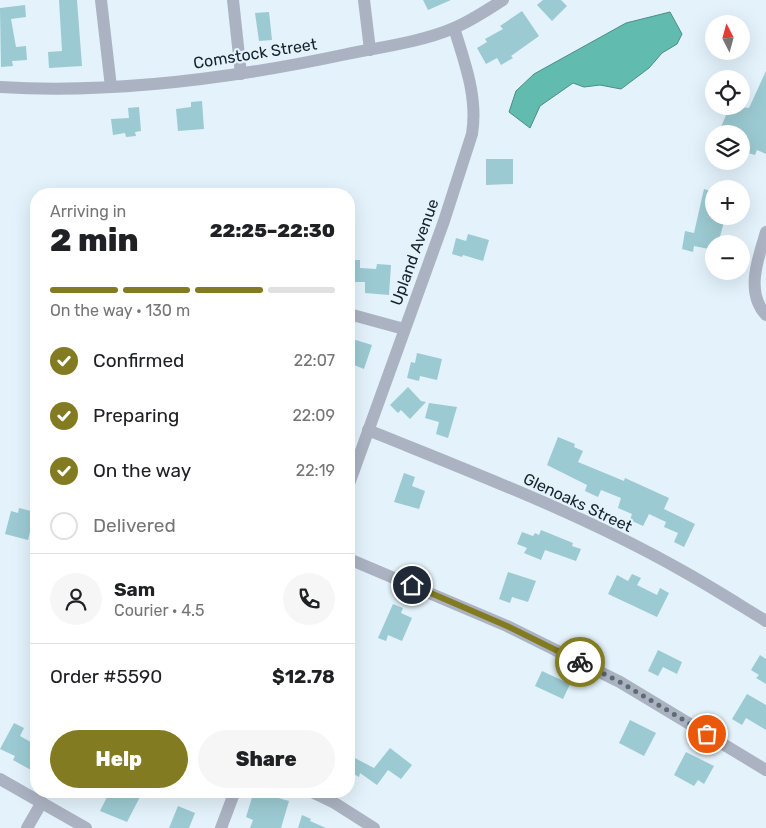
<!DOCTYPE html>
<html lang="en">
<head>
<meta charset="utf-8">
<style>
  body { margin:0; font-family:Rubik,sans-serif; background:#f6f6f6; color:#202124; height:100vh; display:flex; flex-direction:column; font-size:19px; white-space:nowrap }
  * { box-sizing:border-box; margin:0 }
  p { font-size:16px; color:#757577 }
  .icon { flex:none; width:28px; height:28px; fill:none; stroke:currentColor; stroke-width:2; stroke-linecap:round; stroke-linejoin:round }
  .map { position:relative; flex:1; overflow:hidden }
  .panel { position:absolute; left:30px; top:188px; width:325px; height:610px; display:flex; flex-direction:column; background:#fff; border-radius:20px; box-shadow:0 5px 20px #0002 }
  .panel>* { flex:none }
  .needle { width:32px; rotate:354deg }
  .controls { position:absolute; left:705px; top:15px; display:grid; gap:10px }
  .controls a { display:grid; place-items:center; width:45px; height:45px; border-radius:50%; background:#fff; box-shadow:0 5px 20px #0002; font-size:25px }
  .pin { position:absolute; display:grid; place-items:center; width:42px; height:42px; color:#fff; margin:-21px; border:2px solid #fff; border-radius:50%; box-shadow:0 1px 5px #0007 }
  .courier { position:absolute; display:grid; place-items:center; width:50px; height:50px; margin:-25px; border:4px solid #827b21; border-radius:50%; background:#fff; color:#222; box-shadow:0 1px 6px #0007 }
  .overview em { font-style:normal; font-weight:800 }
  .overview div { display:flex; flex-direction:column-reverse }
  .overview { display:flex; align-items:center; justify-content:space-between; height:85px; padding:0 20px }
  h1 { font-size:32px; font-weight:800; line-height:38px }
  .bar { display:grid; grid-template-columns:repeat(4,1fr); gap:8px 5px; align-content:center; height:60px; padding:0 20px }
  .bar i { height:6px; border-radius:4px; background:#e0e0e0 }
  .bar .on { background:#827b21 }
  .bar p { grid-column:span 4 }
  .line { display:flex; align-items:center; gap:12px; padding:0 20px; border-top:1px solid #e0e0e0 }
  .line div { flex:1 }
  .round { display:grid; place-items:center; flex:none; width:52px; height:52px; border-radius:26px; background:#f6f6f6 }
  ol { padding:0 20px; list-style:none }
  li { display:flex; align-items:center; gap:15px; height:55px }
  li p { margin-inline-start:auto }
  li .icon { padding:5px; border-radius:50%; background:#827b21; color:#fff; stroke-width:4 }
  li:last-child { color:#757577 }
  li i { width:28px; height:28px; border:2px solid #e0e0e0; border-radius:50% }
  .action { display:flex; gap:10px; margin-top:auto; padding:10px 20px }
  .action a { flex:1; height:58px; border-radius:30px; background:#827b21; color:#fff; font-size:20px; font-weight:800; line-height:58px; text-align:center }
  .action a+a { background:#f6f6f6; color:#202124 }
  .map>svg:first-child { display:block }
  .water { fill:#61bbaf; stroke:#4a8d87 }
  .building { fill:#9ccad2 }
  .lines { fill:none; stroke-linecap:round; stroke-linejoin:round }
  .minor { stroke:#abb3c2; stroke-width:12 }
  .done { stroke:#5d6b74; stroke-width:5; stroke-dasharray:0 9 }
  .route { stroke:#827b21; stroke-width:6 }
  .labels { text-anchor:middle; stroke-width:4.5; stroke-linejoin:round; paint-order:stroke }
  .street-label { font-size:16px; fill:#15232b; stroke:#e3f2fb }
</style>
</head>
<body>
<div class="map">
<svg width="766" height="828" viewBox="0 0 766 828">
  <rect width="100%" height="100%" fill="#e3f2fb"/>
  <path class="water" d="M 670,12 L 682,34 L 677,44 L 662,53 L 649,68 L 621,89 L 600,85 L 584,87 L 573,83 L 540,106 L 530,128 L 509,112 L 516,91 L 534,74 L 626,23 Z"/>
  <g class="building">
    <path d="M 59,0 L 77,0 L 82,66 L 49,68 L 48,52 L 62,51 Z"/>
    <path d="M 423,0 L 451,0 L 428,10 Z"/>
    <path d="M 543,0 L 561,0 L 567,6 L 552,21 L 537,5 Z"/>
    <path d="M 25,5 L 26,17 L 11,19 L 16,47 L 26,46 L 27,60 L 12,61 L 13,66 L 1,67 L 0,8 Z"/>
    <path d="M 522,11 L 539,36 L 511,56 L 513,58 L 501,65 L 497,58 L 486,64 L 477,48 L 487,42 L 485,39 L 503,29 L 500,26 Z"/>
    <path d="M 269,12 L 272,40 L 259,41 L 255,13 Z"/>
    <path d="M 766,71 L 766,154 L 757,150 L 755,155 L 741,151 L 741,134 L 718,134 L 730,106 L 749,108 Z"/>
    <path d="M 202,101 L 204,129 L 178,131 L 176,109 L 191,107 L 191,102 Z"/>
    <path d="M 139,107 L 141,131 L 135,132 L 136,136 L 126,137 L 125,133 L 113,135 L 111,119 L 129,118 L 128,108 Z"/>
    <path d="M 486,159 L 513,159 L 513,184 L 486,185 Z"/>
    <path d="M 704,189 L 714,192 L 714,216 L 725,218 L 718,244 L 714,244 L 714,250 L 694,246 L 693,252 L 682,249 L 685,231 L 694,233 Z"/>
    <path d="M 468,234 L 489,240 L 483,261 L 463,255 L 462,257 L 452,254 L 456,238 L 466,241 Z"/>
    <path d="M 350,260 L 360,260 L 360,268 L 376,269 L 377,264 L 391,265 L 389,295 L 365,293 L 365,282 L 349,282 Z"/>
    <path d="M 349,338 L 372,345 L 364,369 L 349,363 Z"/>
    <path d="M 417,353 L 442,359 L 437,380 L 420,376 L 419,381 L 407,378 L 411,362 L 415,363 Z"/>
    <path d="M 408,387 L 421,401 L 426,402 L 410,419 L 401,410 L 398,413 L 390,405 Z"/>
    <path d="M 429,403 L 457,407 L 448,438 L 436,434 L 439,422 L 425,418 Z"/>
    <path d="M 558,437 L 575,444 L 574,447 L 583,451 L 578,462 L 624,481 L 625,478 L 669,498 L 664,509 L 695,524 L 684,547 L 674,542 L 678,533 L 664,527 L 666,522 L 649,514 L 643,526 L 630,520 L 632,514 L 618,508 L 621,498 L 601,490 L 598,497 L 585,491 L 587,485 L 547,465 Z"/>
    <path d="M 404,473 L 415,477 L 412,486 L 425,491 L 419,509 L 394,502 Z"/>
    <path d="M 19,508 L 35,512 L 28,540 L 5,534 L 11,511 L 18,513 Z"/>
    <path d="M 541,530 L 573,543 L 572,546 L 581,549 L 576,561 L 545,550 L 541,560 L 524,553 L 527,548 L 517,544 L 522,532 L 533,536 L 535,533 L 539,535 Z"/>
    <path d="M 508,572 L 536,581 L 528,602 L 512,597 L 510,603 L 499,599 Z"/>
    <path d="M 632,574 L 641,578 L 637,585 L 657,595 L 660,588 L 669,593 L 657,617 L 608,594 L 617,575 L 628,581 Z"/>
    <path d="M 393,604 L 403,608 L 401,613 L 412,618 L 402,641 L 388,635 L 386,641 L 378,638 Z"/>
    <path d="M 658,650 L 682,662 L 677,674 L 663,667 L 658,676 L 648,671 Z"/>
    <path d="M 760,655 L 766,659 L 766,684 L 756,678 L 759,675 L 751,670 Z"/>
    <path d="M 542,671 L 570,684 L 563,699 L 535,686 Z"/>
    <path d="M 747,694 L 766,705 L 766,730 L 746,718 L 742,725 L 732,719 Z"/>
    <path d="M 630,720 L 656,733 L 644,756 L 619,743 Z"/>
    <path d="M 14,723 L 24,728 L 20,736 L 36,745 L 36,767 L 33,765 L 31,770 L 13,760 L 15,756 L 0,749 Z"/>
    <path d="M 390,748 L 412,765 L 401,779 L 388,770 L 377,785 L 360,773 L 359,777 L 349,771 L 349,755 L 374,768 Z"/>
    <path d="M 686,752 L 714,766 L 704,784 L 698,780 L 694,786 L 674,775 Z"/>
    <path d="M 110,791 L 143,791 L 127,822 L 100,811 Z"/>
    <path d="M 254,791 L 289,801 L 281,828 L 250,828 L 253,820 L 246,817 Z"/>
    <path d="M 178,806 L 195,813 L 189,828 L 169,828 Z"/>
    <path d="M 302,815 L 311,819 L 310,821 L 326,828 L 298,828 Z"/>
  </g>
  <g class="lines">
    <g class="minor">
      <path d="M 101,0 L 111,87"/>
      <path d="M 233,0 L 241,74"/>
      <path d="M 364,0 L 370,50"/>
      <path d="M 0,87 C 115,94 235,78 347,54 C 382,47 421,42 454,28 C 471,21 487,10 503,0"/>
      <path d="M 766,232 C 758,259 745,292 766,315"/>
      <path d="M 349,314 L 404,329"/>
      <path d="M 368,430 C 474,473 582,514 681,570 C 710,586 738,604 766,621"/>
      <path d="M 349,484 L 444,221 L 472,134 C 478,98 465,63 454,28"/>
      <path d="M 349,559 L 507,626 L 620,682 L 766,770"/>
      <path d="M 0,779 L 86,828"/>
      <path d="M 310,791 L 333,802 L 374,828"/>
      <path d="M 27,828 L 42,802"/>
      <path d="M 221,828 L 235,791"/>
    </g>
  </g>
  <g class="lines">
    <path class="done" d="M 580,662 L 620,682 L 707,734"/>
    <path class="route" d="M 412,585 L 507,626 L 580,662"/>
  </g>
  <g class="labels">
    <g class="street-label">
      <text transform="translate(255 53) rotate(-9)" y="6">Comstock Street</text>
      <text transform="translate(414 252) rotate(-70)" y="6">Upland Avenue</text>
      <text transform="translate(578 502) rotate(25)" y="6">Glenoaks Street</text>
    </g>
  </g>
</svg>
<div class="controls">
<a><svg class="needle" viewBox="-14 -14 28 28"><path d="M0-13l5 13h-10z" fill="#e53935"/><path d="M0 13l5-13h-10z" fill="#757577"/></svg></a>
<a><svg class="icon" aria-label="locate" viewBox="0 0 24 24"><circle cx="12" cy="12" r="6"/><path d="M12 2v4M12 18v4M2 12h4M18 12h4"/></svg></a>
<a><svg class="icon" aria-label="layers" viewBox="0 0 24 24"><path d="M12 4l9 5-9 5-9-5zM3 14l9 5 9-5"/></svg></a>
<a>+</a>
<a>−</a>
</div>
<div class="pin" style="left:707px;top:734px;background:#ea580c"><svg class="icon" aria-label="bag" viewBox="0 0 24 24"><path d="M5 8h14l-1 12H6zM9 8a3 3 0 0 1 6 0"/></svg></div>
<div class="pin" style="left:412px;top:585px;background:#1f2937"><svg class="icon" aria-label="home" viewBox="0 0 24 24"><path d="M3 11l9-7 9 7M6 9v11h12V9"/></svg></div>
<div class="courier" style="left:580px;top:662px"><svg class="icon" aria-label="bike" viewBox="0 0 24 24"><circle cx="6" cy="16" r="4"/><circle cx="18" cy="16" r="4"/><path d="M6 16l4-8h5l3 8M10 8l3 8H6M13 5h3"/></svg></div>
<section class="panel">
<div class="overview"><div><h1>2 min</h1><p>Arriving in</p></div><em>22:25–22:30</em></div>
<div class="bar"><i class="on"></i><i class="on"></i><i class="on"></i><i></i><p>On the way · 130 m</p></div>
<ol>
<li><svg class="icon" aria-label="check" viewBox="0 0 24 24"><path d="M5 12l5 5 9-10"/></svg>Confirmed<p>22:07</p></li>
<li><svg class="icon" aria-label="check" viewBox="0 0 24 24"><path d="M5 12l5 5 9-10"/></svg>Preparing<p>22:09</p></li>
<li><svg class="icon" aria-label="check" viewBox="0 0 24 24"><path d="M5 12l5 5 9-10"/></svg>On the way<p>22:19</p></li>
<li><i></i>Delivered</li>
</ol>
<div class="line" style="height:90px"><a class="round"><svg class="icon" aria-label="person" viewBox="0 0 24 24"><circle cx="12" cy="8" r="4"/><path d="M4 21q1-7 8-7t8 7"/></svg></a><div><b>Sam</b><p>Courier · 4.5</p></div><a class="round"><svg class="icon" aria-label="phone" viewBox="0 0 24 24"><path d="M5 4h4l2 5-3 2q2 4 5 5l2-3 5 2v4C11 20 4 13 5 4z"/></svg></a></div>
<div class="line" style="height:65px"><div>Order #5590</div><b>$12.78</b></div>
<div class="action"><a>Help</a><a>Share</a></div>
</section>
</div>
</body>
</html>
